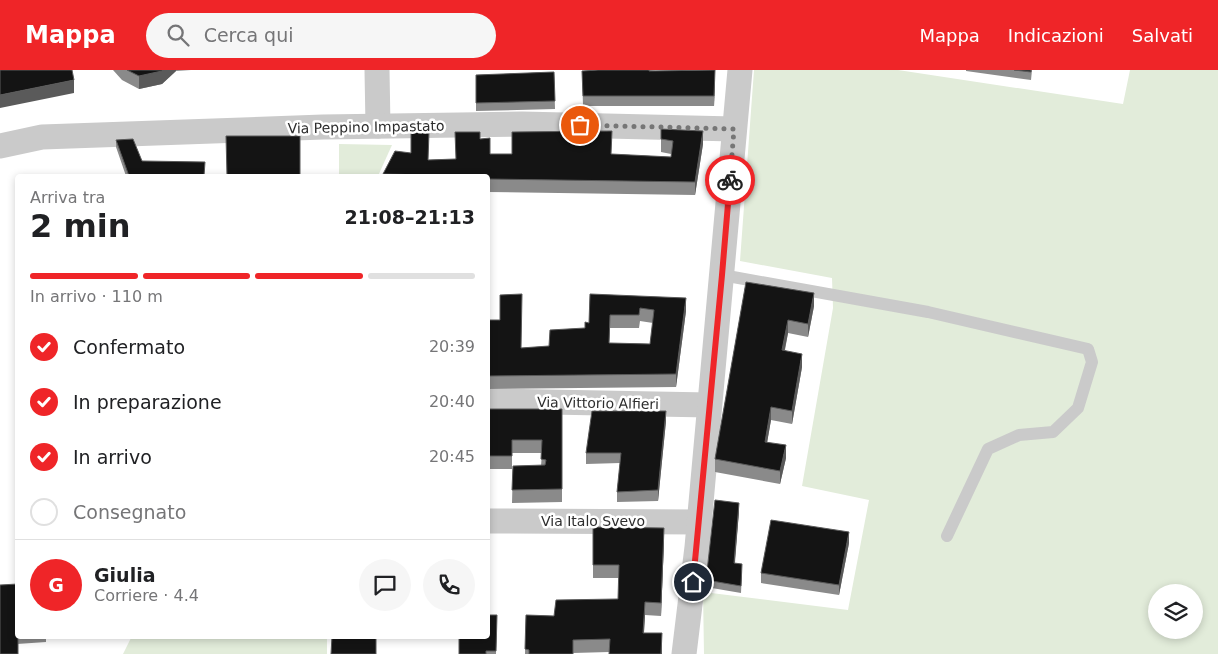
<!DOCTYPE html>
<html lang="it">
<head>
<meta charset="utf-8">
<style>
  body { margin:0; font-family:"DejaVu Sans",sans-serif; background:#f6f6f6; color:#202124; height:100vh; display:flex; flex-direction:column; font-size:19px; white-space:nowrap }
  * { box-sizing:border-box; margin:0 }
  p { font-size:16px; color:#757577 }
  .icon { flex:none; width:28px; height:28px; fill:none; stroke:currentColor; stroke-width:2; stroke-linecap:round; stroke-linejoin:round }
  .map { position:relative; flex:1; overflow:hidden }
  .sheet { position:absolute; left:15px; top:104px; width:475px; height:465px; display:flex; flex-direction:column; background:#fff; border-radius:5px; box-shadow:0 2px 8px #0003 }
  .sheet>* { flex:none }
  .controls { position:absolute; left:1148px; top:514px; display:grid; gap:10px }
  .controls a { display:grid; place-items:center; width:55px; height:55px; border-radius:50%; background:#fff; box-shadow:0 2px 8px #0003; font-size:25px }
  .pin { position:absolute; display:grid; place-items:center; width:42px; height:42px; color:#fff; margin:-21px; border:2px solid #fff; border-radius:50%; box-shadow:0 1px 5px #0007 }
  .courier { position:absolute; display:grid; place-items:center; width:50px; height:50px; margin:-25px; border:4px solid #ef2528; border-radius:50%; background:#fff; color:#222; box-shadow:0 1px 6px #0007 }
  .summary em { font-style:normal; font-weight:700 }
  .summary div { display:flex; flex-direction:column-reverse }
  .summary { display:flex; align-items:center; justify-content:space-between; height:85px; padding:0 15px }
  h1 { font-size:32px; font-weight:700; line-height:38px }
  .bar { display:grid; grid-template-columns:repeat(4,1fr); gap:8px 5px; align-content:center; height:60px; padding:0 15px }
  .bar i { height:6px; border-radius:4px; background:#e0e0e0 }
  .bar .active { background:#ef2528 }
  .bar p { grid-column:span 4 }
  .line { display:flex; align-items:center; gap:12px; padding:0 15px; border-top:1px solid #e0e0e0 }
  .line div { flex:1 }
  .round { display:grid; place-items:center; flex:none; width:52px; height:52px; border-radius:26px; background:#f6f6f6 }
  ol { padding:0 15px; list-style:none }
  li { display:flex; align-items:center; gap:15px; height:55px }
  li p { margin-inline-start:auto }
  li .icon { padding:5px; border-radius:50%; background:#ef2528; color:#fff; stroke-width:4 }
  li:last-child { color:#757577 }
  li i { width:28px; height:28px; border:2px solid #e0e0e0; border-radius:50% }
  header { display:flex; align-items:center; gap:30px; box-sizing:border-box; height:70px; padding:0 25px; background:#ef2528; color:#fff }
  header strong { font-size:24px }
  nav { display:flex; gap:28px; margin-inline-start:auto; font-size:18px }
  .search { width:350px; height:45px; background:#f6f6f6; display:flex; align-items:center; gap:12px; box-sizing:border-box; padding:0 18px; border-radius:28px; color:#757577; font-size:19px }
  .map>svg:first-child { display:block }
  .grass { fill:#e2ecda; fill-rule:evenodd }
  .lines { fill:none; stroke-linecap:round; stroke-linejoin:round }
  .lane { stroke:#cacaca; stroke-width:12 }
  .street { stroke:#cacaca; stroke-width:25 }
  .wall { fill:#8a8a8a; fill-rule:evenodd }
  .shaded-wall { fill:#5a5a5a }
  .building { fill:#141414; stroke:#5a5a5a; fill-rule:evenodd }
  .done { stroke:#767676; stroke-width:5; stroke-dasharray:0 9 }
  .route { stroke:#ef2528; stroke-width:6 }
  .labels { text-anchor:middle; stroke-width:5; stroke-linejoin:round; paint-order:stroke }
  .street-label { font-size:14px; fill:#2d2d2d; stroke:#fff }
</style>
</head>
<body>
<header>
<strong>Mappa</strong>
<div class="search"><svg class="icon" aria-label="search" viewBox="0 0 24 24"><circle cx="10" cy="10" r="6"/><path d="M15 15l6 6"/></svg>Cerca qui</div>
<nav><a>Mappa</a><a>Indicazioni</a><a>Salvati</a></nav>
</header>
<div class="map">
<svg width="1218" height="584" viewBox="0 0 1218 584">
  <rect width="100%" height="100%" fill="#fff"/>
  <g class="grass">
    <path d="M 754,0 L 898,0 L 1123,34 L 1130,0 L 1218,0 L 1218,584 L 704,584 L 703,522 L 848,540 L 869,430 L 802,416 L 833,238 L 832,208 L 740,191 ZM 1156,522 L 1194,522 L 1194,560 L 1156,560 Z"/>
    <path d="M 339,74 L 392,75 L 378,106 L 339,106 Z"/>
    <path d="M 132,566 L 327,566 L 327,584 L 123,584 Z"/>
  </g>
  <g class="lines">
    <path class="lane" d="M 722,205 L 928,242 L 1088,279 L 1092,292 L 1078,338 L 1053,362 L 1019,365 L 988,379 L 947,466"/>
    <g class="street">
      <path d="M 377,0 L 378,56"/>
      <path d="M 0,76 L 42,67 L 323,57 L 522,54 L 734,59"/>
      <path d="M 488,331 L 709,335"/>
      <path d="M 488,451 L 699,452"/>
      <path d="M 684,584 L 697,477 L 740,0"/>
    </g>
  </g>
  <g class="wall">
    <path d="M 113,0 L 191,0 L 176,1 L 162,14 L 139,19 L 122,10 Z"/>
    <path d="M 649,0 L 715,10 L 714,36 L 583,36 L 582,1 Z"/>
    <path d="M 966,0 L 1032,0 L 1031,10 L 966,1 Z"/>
    <path d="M 554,2 L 555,39 L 476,41 L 476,5 Z"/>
    <path d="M 480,69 L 490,84 L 611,84 L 671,87 L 671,84 L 661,82 L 661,69 L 703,74 L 695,125 L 488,122 L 488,106 L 383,106 L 383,104 L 428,90 L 455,89 Z"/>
    <path d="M 116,70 L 142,91 L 205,106 L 126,106 L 116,77 Z"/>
    <path d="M 746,212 L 814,236 L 808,267 L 788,263 L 785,280 L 802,297 L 792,354 L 771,350 L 767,372 L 786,388 L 780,414 L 715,402 L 715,389 Z"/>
    <path d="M 590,224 L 686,241 L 676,317 L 488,319 L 488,250 L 522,278 L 549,276 L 585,258 L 589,253 ZM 640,251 L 653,253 L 650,274 L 609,273 L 610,258 L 639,258 Z"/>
    <path d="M 488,339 L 562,339 L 562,432 L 512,433 L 513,396 L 541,396 L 542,383 L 512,383 L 512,399 L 488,399 Z"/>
    <path d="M 666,351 L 658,431 L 617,432 L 617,422 L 620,393 L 586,394 L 586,383 Z"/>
    <path d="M 739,441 L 735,493 L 742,502 L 741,523 L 706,517 L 706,510 Z"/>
    <path d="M 593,457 L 664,471 L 661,546 L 645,545 L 644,563 L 662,577 L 609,582 L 573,583 L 573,584 L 525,584 L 526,545 L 554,546 L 618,529 L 619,508 L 593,508 Z"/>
    <path d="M 849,473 L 839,525 L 761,513 L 761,503 Z"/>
    <path d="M 18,514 L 18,566 L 46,566 L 46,572 L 17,574 L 0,584 Z"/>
    <path d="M 497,545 L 496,584 L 459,584 Z"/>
  </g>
  <g class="shaded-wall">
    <path d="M 163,0 L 176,0 L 176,1 L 162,14 L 139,19 L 139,6 Z"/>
    <path d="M 715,0 L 715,10 L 714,36 L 714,26 Z"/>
    <path d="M 74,10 L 74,23 L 0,38 L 0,25 Z"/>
    <path d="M 703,61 L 703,74 L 695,125 L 695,112 Z"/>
    <path d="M 814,223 L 814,236 L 808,267 L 808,254 Z"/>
    <path d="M 686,228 L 686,241 L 676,317 L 676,304 Z"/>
    <path d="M 788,250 L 788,263 L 782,293 L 782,280 Z"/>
    <path d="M 802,284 L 802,297 L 792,354 L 792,341 Z"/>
    <path d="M 771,337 L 771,350 L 765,385 L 765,372 Z"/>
    <path d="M 666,341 L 666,351 L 658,431 L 658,420 Z"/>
    <path d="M 786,375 L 786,388 L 780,414 L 780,401 Z"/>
    <path d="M 739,433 L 739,441 L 734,501 L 734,493 Z"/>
    <path d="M 664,458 L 664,471 L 661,546 L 661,533 Z"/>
    <path d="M 849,462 L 849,473 L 839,525 L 839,515 Z"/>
    <path d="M 645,532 L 645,545 L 643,576 L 643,563 Z"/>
    <path d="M 662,563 L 662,584 L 661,584 Z"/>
  </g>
  <g class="building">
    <path d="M 0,0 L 72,0 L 74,10 L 0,25 Z"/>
    <path d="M 127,0 L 163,0 L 162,1 L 139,6 Z"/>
    <path d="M 598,0 L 649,0 L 649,1 L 715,0 L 714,26 L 583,26 L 582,1 Z"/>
    <path d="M 1014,0 L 1031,0 L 1031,2 Z"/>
    <path d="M 554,2 L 555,31 L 476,33 L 476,5 Z"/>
    <path d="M 661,59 L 703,61 L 695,112 L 488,109 L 488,106 L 427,106 L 428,105 L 383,104 L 395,81 L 411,83 L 411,61 L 429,62 L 428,90 L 456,89 L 455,62 L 480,62 L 480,69 L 490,68 L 490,84 L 512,84 L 512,62 L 612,61 L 611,84 L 671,87 L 673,71 L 661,69 Z"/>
    <path d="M 226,66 L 300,66 L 300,106 L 227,106 Z"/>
    <path d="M 133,69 L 142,91 L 205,92 L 204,106 L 129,106 L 116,70 Z"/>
    <path d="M 746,212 L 814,223 L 808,254 L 788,250 L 782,280 L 802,284 L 792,341 L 771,337 L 765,372 L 786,375 L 780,401 L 715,389 Z"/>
    <path d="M 522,224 L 521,278 L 549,276 L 550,260 L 585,258 L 585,252 L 589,253 L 590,224 L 686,228 L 676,304 L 488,306 L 488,250 L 500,250 L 500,225 ZM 640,238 L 654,240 L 650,274 L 609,273 L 610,245 L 639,245 Z"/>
    <path d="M 488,339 L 562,339 L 562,419 L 512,420 L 513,396 L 545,395 L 546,390 L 541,389 L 542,370 L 512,370 L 512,386 L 488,386 Z"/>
    <path d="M 592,341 L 666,341 L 658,420 L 617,422 L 621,383 L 586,383 Z"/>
    <path d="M 715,430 L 739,433 L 734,493 L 742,494 L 741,516 L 706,510 Z"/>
    <path d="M 771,450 L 849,462 L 839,515 L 761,503 Z"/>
    <path d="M 593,457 L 664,458 L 661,533 L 645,532 L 643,563 L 662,563 L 661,584 L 609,584 L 610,569 L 573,570 L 573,584 L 529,584 L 529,580 L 525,579 L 526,545 L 554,546 L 556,530 L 618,529 L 619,495 L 593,495 Z"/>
    <path d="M 18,514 L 18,584 L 0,584 L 0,515 Z"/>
    <path d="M 488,545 L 497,545 L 496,581 L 486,581 L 486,584 L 459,584 L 459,566 L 488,566 Z"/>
    <path d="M 332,566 L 376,566 L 376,584 L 331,584 Z"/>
  </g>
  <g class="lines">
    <path class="done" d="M 580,55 L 734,59 L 730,110"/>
    <path class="route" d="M 693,512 L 722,205 L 730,110"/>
  </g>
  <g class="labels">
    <g class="street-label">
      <text transform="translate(366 57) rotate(-1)" y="5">Via Peppino Impastato</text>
      <text transform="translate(598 333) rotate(1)" y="5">Via Vittorio Alfieri</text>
      <text x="593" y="456">Via Italo Svevo</text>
    </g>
  </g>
</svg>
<div class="controls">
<a><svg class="icon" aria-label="layers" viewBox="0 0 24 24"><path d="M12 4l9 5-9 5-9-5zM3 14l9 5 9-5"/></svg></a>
</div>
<div class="pin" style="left:580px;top:55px;background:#ea580c"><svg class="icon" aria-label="bag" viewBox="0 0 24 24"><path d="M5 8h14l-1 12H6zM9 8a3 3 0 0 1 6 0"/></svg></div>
<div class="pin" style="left:693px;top:512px;background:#1f2937"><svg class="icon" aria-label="home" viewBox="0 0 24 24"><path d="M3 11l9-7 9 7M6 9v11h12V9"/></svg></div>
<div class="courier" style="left:730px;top:110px"><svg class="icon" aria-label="bike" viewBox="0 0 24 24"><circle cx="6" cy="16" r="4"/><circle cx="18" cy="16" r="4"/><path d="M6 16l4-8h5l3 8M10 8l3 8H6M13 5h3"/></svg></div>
<section class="sheet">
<div class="summary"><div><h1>2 min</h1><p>Arriva tra</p></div><em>21:08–21:13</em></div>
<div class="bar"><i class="active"></i><i class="active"></i><i class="active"></i><i></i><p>In arrivo · 110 m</p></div>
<ol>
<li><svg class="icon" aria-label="check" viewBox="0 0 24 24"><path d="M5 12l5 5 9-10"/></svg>Confermato<p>20:39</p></li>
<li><svg class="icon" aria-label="check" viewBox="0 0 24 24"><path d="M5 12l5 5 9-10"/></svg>In preparazione<p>20:40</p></li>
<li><svg class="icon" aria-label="check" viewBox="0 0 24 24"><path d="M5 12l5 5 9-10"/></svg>In arrivo<p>20:45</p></li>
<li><i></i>Consegnato</li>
</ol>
<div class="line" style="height:90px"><b class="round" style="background:#ef2528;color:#fff">G</b><div><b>Giulia</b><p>Corriere · 4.4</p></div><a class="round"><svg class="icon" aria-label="chat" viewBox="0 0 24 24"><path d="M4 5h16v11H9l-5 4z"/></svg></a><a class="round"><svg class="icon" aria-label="phone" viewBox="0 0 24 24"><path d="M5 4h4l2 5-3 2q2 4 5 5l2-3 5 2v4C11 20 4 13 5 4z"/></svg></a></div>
</section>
</div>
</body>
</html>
